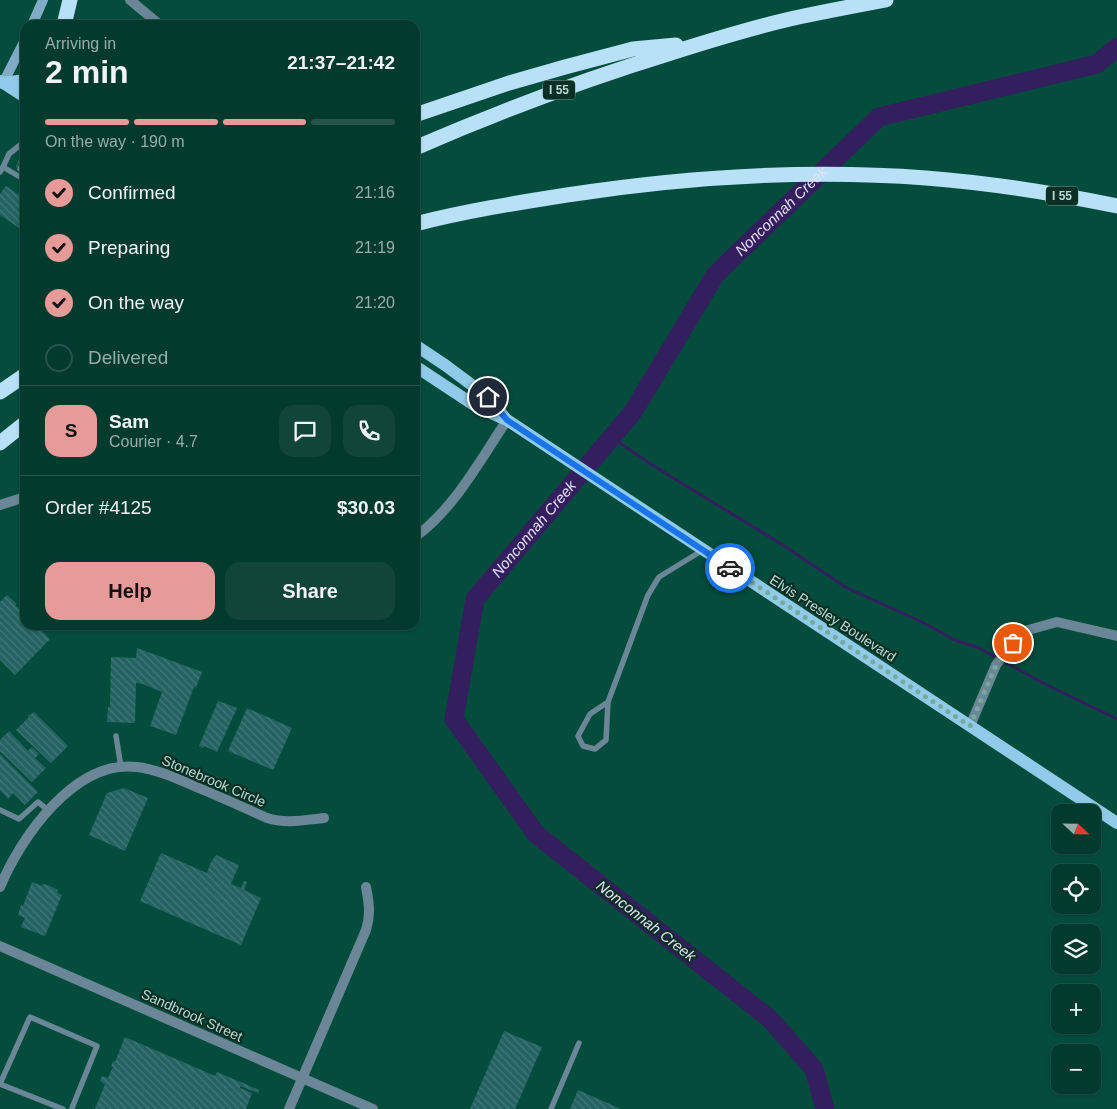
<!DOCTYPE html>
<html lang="en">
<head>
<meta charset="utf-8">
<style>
  body { margin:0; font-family:Arial,sans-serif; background:#11453a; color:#f1f3f6; height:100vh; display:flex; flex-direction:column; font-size:19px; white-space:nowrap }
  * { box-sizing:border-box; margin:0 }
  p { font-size:16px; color:#97adaa }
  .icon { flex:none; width:28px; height:28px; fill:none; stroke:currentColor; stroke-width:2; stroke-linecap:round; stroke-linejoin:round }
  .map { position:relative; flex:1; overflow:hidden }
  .sheet { position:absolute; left:20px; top:20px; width:400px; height:610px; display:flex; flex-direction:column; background:#033a2e; border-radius:15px; box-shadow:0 1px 4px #0004,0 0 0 1px #24544a }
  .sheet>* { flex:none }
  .needle { width:32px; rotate:112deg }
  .buttons { position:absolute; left:1051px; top:804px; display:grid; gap:10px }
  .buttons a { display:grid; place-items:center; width:50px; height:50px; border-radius:10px; background:#033a2e; box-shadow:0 1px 4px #0004,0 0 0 1px #24544a; font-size:25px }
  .pin { position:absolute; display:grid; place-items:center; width:42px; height:42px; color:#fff; margin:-21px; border:2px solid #fff; border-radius:50%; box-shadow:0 1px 5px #0007 }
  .courier { position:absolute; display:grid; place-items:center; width:50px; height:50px; margin:-25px; border:4px solid #1a73e8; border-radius:50%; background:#fff; color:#222; box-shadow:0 1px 6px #0007 }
  .headline em { font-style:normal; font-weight:600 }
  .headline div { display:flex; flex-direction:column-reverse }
  .headline { display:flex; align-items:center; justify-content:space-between; height:85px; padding:0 25px }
  h1 { font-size:32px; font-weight:600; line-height:38px }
  .bar { display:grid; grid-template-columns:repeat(4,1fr); gap:8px 5px; align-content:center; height:60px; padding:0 25px }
  .bar i { height:6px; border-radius:4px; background:#24544a }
  .bar .active { background:#e69b98 }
  .bar p { grid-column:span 4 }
  .line { display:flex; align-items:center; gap:12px; padding:0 25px; border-top:1px solid #24544a }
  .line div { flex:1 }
  .round { display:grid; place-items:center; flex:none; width:52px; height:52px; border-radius:15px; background:#11453a }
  ol { padding:0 25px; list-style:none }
  li { display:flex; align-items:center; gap:15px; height:55px }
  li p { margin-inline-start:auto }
  li .icon { padding:5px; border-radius:50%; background:#e69b98; color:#111; stroke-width:4 }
  li:last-child { color:#97adaa }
  li i { width:28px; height:28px; border:2px solid #24544a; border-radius:50% }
  .action { display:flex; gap:10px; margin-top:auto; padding:10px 25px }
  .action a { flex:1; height:58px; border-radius:15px; background:#e69b98; color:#111; font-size:20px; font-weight:600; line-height:58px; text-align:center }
  .action a+a { background:#11453a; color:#f1f3f6 }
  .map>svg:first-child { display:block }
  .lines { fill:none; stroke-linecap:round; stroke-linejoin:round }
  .stream { stroke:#331f5e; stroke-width:3 }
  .river { stroke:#331f5e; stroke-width:19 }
  .building { fill:url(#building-back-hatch) }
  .service { stroke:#6b8696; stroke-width:5.5 }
  .minor { stroke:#6b8696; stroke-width:10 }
  .secondary { stroke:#80acc5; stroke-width:10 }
  .primary { stroke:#90cae9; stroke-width:12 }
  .motorway { stroke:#b8e0f7; stroke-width:15 }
  .done { stroke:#77a99c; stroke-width:5; stroke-dasharray:0 9 }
  .route { stroke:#1a73e8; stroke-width:6 }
  .labels { text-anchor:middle; stroke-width:4.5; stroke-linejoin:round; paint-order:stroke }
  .shield { fill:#0b2e25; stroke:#82a79c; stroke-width:1 }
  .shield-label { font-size:12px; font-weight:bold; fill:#b5dbcf }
  .street-label { font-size:14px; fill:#b5dbcf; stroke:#0b2e25 }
  .water-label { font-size:15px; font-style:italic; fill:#e4e1f5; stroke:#0b2e25 }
</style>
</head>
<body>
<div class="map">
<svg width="1117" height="1109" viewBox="0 0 1117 1109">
  <defs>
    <pattern id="building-back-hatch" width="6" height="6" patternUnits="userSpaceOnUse" patternTransform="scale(1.25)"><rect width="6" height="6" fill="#246362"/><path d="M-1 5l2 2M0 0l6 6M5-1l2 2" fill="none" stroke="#427977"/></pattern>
  </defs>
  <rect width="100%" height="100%" fill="#044d3d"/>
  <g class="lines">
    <path class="stream" d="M 611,437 L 652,465 L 786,547 L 847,588 L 922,622 L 955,640 L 979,648 L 1047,685 L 1117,719"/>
    <path class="river" id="s1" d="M 825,1109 L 814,1069 L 770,1019 L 536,834 L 454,719 L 475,599 L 633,412 L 715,275 L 879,117 L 1097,64 L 1117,47"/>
  </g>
  <g class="building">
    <path d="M 20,156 L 25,158 L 25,170 L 16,167 Z"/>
    <path d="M 6,186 L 25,199 L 25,232 L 0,215 L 0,194 Z"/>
    <path d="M 7,595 L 17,604 L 15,605 L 25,615 L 25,625 L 36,625 L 50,639 L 15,675 L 0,660 L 0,602 Z"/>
    <path d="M 137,648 L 202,672 L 196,688 L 194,687 L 176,735 L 150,726 L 162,692 L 143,684 L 136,683 L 135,723 L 107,722 L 108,707 L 110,707 L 111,657 L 136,658 Z"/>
    <path d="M 218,701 L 237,708 L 217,752 L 204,746 L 203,748 L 199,746 Z"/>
    <path d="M 247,708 L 292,728 L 273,770 L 228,751 Z"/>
    <path d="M 34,712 L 68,746 L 51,763 L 16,730 L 29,717 L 28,716 L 30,714 L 30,715 Z"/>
    <path d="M 9,731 L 28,751 L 32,747 L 39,754 L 35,758 L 46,768 L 32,782 L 0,751 L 0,740 Z"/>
    <path d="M 0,754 L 38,792 L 25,805 L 13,793 L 8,799 L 0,790 Z"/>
    <path d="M 124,788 L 148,798 L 125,851 L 89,835 L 107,793 Z"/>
    <path d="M 161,853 L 207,873 L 210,864 L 216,855 L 239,865 L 231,884 L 241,888 L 244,881 L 247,882 L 244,890 L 261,898 L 241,945 L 140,901 Z"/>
    <path d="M 32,882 L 42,886 L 42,884 L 48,885 L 58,890 L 57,893 L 62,895 L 45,936 L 21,927 L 25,918 L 18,915 L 21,905 L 23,906 Z"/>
    <path d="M 504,1031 L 542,1047 L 515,1109 L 470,1109 Z"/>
    <path d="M 125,1037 L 215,1076 L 217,1072 L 259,1090 L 258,1093 L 240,1086 L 240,1088 L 252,1093 L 246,1109 L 95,1109 L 105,1084 L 100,1081 L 102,1076 L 108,1078 L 113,1067 L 111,1066 L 113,1061 L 115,1062 Z"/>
    <path d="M 578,1090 L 621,1109 L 570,1109 Z"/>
  </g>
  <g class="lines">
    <g class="service">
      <path d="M 24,157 L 25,157"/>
      <path d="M 3,167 L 9,154 L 25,141"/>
      <path d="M 20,169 L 25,172"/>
      <path d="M 0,172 L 3,167 L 25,180"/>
      <path d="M 608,702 L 606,740 L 595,749 L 583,746 L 578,736 L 590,714 L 608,702 L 648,595 L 659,577 L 703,550"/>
      <path d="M 116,736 L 121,767"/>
      <path d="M 0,810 L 19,819 L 38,802 L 48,810"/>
      <path d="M 63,1109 L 0,1084 L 30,1017 L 97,1046 L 72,1108"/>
      <path d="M 551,1109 L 579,1043"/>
    </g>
    <g class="minor">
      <path d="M 130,0 L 160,25"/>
      <path d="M 0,505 L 25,497"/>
      <path d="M 415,537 C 454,509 481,459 507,420"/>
      <path d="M 970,726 L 996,665 L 1021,632 L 1057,622 L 1117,636"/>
      <path d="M 0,887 C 21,837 75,759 137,767 C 160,770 180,780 201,789 C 223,798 245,808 267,818 C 286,824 305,820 324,818"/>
      <path d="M 0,946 L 373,1109"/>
      <path d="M 289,1109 L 366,930 C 371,914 369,903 366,887"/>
    </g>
    <g class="secondary">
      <path d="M 32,25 L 43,0"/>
      <path d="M 3,83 L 25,40"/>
    </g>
    <g class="primary">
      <path d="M 0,81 L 25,97"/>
      <path d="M 3,83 L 25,80"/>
      <path d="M 415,345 L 445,365 L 488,397 L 505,418"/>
      <path d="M 415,366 L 477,407 L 507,420 L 1117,823"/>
    </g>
    <g class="motorway">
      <path d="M 64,25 L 70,0"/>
      <path d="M 415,115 L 509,83 L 565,67 L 633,49 L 676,45"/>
      <path d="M 415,148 C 500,111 586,79 674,52 C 712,40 751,28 790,19 C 822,12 854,6 886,0"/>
      <path d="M 415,224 C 465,211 516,203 567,195 C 685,177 807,169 926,178 C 990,183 1054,193 1117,206"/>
      <path d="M 0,392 L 25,375"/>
      <path d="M 0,443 L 25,423"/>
    </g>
  </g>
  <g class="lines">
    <path class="done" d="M 730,568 L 970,726 L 996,665 L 1013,643"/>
    <path class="route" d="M 488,397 L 507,420 L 730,568"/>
  </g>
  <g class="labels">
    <g class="shield">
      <rect x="543" y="80.5" width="32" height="19" rx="4"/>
      <rect x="1046" y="186.5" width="32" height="19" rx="4"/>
    </g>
    <g class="shield-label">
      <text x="559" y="94">I 55</text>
      <text x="1062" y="200">I 55</text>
    </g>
    <g class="street-label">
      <text transform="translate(833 618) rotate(33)" y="5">Elvis Presley Boulevard</text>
      <text transform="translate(214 781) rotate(23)" y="5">Stonebrook Circle</text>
      <text transform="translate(192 1015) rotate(24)" y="5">Sandbrook Street</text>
    </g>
    <g class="water-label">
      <text dy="5" stroke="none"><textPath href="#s1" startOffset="1166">Nonconnah Creek</textPath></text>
      <text dy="5" stroke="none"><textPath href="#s1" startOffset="761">Nonconnah Creek</textPath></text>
      <text transform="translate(646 921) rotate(38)" y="5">Nonconnah Creek</text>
    </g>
  </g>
</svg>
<div class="buttons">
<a><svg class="needle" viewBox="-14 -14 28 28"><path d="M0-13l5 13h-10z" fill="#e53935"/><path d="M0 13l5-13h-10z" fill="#97adaa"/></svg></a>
<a><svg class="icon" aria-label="locate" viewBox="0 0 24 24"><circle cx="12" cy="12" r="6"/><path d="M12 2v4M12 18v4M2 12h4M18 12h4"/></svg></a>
<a><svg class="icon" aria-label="layers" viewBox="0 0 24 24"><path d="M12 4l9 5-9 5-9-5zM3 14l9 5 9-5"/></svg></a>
<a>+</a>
<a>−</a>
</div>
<div class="pin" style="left:1013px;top:643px;background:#ea580c"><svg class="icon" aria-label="bag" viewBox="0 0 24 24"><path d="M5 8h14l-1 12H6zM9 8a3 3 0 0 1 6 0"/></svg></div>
<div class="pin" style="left:488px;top:397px;background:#1f2937"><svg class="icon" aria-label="home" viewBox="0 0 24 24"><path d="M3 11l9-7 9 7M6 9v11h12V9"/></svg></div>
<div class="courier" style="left:730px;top:568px"><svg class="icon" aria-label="car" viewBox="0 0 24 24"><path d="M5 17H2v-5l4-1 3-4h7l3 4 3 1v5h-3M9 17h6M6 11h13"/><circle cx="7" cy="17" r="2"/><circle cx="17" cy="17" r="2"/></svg></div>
<section class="sheet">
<div class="headline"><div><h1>2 min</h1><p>Arriving in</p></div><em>21:37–21:42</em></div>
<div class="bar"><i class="active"></i><i class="active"></i><i class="active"></i><i></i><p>On the way · 190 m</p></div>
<ol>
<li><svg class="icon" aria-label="check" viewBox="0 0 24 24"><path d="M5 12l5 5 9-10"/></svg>Confirmed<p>21:16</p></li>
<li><svg class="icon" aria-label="check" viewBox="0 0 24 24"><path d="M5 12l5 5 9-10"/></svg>Preparing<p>21:19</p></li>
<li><svg class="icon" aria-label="check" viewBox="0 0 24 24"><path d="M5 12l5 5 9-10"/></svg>On the way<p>21:20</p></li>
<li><i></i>Delivered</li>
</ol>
<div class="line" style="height:90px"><b class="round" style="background:#e69b98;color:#111">S</b><div><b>Sam</b><p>Courier · 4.7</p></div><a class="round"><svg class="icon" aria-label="chat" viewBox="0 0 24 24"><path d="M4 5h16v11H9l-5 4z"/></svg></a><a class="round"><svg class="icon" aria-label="phone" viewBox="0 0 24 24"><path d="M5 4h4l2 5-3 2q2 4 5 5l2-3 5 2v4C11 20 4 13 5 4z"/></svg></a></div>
<div class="line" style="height:65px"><div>Order #4125</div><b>$30.03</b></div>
<div class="action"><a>Help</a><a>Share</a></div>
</section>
</div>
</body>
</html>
